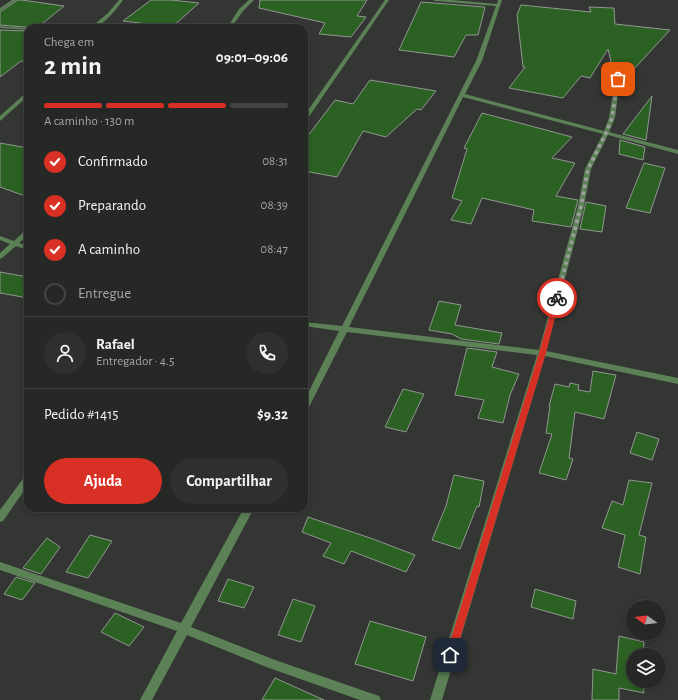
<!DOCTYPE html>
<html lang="pt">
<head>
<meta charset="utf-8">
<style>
  body { margin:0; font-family:"Alegreya Sans",sans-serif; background:#2e302e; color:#f1f3f6; height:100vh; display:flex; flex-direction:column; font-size:15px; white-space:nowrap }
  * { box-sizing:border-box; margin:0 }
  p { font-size:13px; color:#a4a6a7 }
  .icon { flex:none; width:22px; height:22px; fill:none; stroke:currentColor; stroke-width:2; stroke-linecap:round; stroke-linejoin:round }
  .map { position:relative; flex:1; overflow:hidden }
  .side { position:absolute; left:24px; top:24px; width:284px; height:488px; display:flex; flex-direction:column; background:#262826; border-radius:12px; box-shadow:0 2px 6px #0003,0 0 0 1px #424443 }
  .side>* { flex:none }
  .needle { width:26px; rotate:285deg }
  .fabs { position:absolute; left:626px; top:600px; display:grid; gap:8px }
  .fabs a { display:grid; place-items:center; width:40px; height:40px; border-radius:50%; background:#262826; box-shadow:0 2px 6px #0003,0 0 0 1px #424443; font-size:20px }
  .pin { position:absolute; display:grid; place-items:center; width:34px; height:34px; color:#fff; margin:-17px; border-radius:8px; box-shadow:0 2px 6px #0006 }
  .courier { position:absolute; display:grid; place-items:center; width:40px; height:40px; margin:-20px; border:3px solid #d93025; border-radius:50%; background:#fff; color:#222; box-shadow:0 1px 5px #0007 }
  .headline em { font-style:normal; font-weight:700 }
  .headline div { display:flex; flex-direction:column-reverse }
  .headline { display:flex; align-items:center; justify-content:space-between; height:68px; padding:0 20px }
  h1 { font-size:26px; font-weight:700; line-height:30px }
  .bar { display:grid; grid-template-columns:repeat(4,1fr); gap:6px 4px; align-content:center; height:48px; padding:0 20px }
  .bar i { height:5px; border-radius:3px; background:#424443 }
  .bar .selected { background:#d93025 }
  .bar p { grid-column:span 4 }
  .line { display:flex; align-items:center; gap:10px; padding:0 20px; border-top:1px solid #424443 }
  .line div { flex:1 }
  .round { display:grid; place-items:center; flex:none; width:42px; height:42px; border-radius:21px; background:#2e302e }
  ol { padding:0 20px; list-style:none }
  li { display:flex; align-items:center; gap:12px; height:44px }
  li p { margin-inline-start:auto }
  li .icon { padding:4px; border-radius:50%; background:#d93025; color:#fff; stroke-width:4 }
  li:last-child { color:#a4a6a7 }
  li i { width:22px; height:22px; border:2px solid #424443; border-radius:50% }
  .cta { display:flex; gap:8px; margin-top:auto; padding:8px 20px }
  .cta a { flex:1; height:46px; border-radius:24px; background:#d93025; color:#fff; font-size:16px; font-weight:700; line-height:46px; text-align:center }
  .cta a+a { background:#2e302e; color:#f1f3f6 }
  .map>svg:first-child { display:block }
  .building { fill:#2b6122; stroke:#929692 }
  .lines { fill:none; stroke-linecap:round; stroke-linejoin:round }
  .street { fill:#5c8156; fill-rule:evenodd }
  .route { fill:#d93025 }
  .done { stroke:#9d9f9d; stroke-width:4; stroke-dasharray:0 7.2 }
</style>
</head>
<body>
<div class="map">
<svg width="678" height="700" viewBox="0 0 678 700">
  <rect width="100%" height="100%" fill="#333633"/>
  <g class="building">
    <path d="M 18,0 L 22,0 L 64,6 L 37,28 L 0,25 L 0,12 Z"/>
    <path d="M 151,0 L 171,0 L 199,3 L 172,27 L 123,21 Z"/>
    <path d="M 260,0 L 367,0 L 357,16 L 366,17 L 351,37 L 319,34 L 325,23 L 259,8 Z"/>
    <path d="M 421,2 L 485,7 L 478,35 L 466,35 L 454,57 L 399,50 Z"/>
    <path d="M 521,5 L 591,12 L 589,7 L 613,8 L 614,8 L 615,24 L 670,30 L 621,83 L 623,64 L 616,65 L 614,74 L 608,49 L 590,78 L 581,76 L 563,98 L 509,88 L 525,67 L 523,67 L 517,15 Z"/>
    <path d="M 0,30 L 28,31 L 28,61 L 21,61 L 0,77 Z"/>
    <path d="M 370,80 L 436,91 L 421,110 L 417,109 L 386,137 L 363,131 L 337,177 L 304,171 L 304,141 L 335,100 L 353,104 Z"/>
    <path d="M 652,96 L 646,140 L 623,134 Z"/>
    <path d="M 482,113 L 572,137 L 552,158 L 575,163 L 556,196 L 578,200 L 571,227 L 532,221 L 534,210 L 482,198 L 471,224 L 451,220 L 462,201 L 452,198 L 467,149 L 464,148 Z"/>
    <path d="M 620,140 L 645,147 L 643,160 L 619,154 Z"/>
    <path d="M 0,143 L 28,148 L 28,197 L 0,187 Z"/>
    <path d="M 644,163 L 665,168 L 650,213 L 626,208 Z"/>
    <path d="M 586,202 L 606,206 L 602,232 L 580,229 Z"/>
    <path d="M 0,272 L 28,277 L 28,298 L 0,293 Z"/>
    <path d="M 439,301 L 461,305 L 455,325 L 502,333 L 499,344 L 461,339 L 452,334 L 429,330 Z"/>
    <path d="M 467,348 L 497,352 L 492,367 L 519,374 L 510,395 L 503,423 L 478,418 L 484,400 L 455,395 Z"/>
    <path d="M 593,371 L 616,375 L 604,419 L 575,412 L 569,458 L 573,459 L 566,480 L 539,473 L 552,434 L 546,433 L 550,406 L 549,406 L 555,384 L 569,387 L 570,383 L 579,385 L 578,390 L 590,392 Z"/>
    <path d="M 403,389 L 424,394 L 406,432 L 385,427 Z"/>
    <path d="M 637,432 L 659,439 L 652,460 L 630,453 Z"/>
    <path d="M 454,475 L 484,481 L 479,507 L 477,506 L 460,549 L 432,540 L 446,506 Z"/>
    <path d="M 629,480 L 652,483 L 639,535 L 646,537 L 640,574 L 618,567 L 625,535 L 602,528 L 612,501 L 623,505 Z"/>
    <path d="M 308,517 L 373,539 L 415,555 L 406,572 L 351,551 L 344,564 L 323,556 L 331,543 L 302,532 Z"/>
    <path d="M 90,535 L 112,541 L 88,578 L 66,572 Z"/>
    <path d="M 47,538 L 60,547 L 41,574 L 23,568 Z"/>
    <path d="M 16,577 L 35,583 L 22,600 L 4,594 Z"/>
    <path d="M 228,579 L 254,587 L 244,608 L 218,601 Z"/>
    <path d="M 535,589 L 576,601 L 573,619 L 531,607 Z"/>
    <path d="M 293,599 L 315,606 L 301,642 L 278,635 Z"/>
    <path d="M 115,613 L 144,627 L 129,646 L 101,632 Z"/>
    <path d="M 370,621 L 426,637 L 413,681 L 355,664 Z"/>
    <path d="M 619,636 L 644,642 L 643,655 L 633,655 L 633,681 L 643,681 L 644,693 L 619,688 L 619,700 L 592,700 L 593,669 L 616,674 Z"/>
    <path d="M 275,678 L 324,700 L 262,700 Z"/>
  </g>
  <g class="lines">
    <g class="street">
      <path d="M 12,0 L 17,0 L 0,11 L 0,8 Z"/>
      <path d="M 119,0 L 123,0 C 116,10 102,28 90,28 L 108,13 Z"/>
      <path d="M 249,0 L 254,0 L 243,11 L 231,28 L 227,28 L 239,9 Z"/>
      <path d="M 385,0 L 389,0 L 306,121 L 304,122 L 304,116 Z"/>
      <path d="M 433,0 L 452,0 L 497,4 L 498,0 L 502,0 L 482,61 L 465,94 L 604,131 L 609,118 L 617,66 L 622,65 L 615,118 L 609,132 L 678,150 L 678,154 L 608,135 L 591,169 L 584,206 L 546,351 L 678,378 L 678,384 L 545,356 L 442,700 L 430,700 L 537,355 L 347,332 L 308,409 L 307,411 L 304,412 L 304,401 L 339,331 L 304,326 L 304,322 L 342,326 L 476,61 L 496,6 L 435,1 ZM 463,97 L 603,134 L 585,169 L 578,206 L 539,350 L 349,327 Z"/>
      <path d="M 0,26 L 28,28 L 30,28 L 28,28 L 28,30 L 0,28 Z"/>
      <path d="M 28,91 L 28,96 L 0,121 L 0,116 Z"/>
      <path d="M 28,229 L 28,235 L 19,243 L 28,246 L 28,250 L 16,246 L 2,258 L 0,259 L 0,253 L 10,244 L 0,240 L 0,236 L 14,241 L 26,230 Z"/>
      <path d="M 28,475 L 28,485 L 3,521 L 0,522 L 0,510 L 25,476 Z"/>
      <path d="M 244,508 L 254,508 L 191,627 L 275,660 L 379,696 L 381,700 L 360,700 L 269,668 L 187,635 L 152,700 L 140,700 L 177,631 L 0,570 L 0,562 L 181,623 Z"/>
    </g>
  </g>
  <path class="route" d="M 555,297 L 560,298 L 546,353 L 455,655 L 453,658 L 450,659 L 447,658 L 446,655 L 539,353 Z"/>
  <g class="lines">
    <path class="done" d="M 557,298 L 581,206 L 588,169 L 606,133 L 612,118 L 618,79"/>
  </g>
</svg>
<div class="fabs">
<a><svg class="needle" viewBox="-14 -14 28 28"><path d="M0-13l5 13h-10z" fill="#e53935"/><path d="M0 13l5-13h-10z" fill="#a4a6a7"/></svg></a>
<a><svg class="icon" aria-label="layers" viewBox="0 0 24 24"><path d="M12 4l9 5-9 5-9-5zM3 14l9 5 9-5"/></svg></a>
</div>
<div class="pin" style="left:618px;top:79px;background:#ea580c"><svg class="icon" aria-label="bag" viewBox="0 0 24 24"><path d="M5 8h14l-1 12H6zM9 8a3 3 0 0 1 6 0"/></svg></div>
<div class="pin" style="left:450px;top:655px;background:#1f2937"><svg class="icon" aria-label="home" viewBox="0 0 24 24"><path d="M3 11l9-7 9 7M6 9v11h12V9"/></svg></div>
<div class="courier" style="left:557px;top:298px"><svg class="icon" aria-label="bike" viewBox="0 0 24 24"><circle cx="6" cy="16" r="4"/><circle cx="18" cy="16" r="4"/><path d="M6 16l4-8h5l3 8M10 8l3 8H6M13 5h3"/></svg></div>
<section class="side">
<div class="headline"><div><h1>2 min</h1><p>Chega em</p></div><em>09:01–09:06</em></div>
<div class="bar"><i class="selected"></i><i class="selected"></i><i class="selected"></i><i></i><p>A caminho · 130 m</p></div>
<ol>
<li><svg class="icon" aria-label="check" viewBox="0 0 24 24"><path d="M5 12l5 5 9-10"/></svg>Confirmado<p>08:31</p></li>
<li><svg class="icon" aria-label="check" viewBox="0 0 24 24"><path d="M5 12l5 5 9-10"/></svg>Preparando<p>08:39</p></li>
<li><svg class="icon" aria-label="check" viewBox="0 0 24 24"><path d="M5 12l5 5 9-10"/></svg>A caminho<p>08:47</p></li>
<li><i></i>Entregue</li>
</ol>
<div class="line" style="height:72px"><a class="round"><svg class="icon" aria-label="person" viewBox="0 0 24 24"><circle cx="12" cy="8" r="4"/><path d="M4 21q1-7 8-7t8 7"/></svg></a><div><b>Rafael</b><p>Entregador · 4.5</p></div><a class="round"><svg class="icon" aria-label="phone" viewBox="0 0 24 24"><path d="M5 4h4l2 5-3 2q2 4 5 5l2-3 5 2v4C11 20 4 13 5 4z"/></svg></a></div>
<div class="line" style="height:52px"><div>Pedido #1415</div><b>$9.32</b></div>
<div class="cta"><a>Ajuda</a><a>Compartilhar</a></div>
</section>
</div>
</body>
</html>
